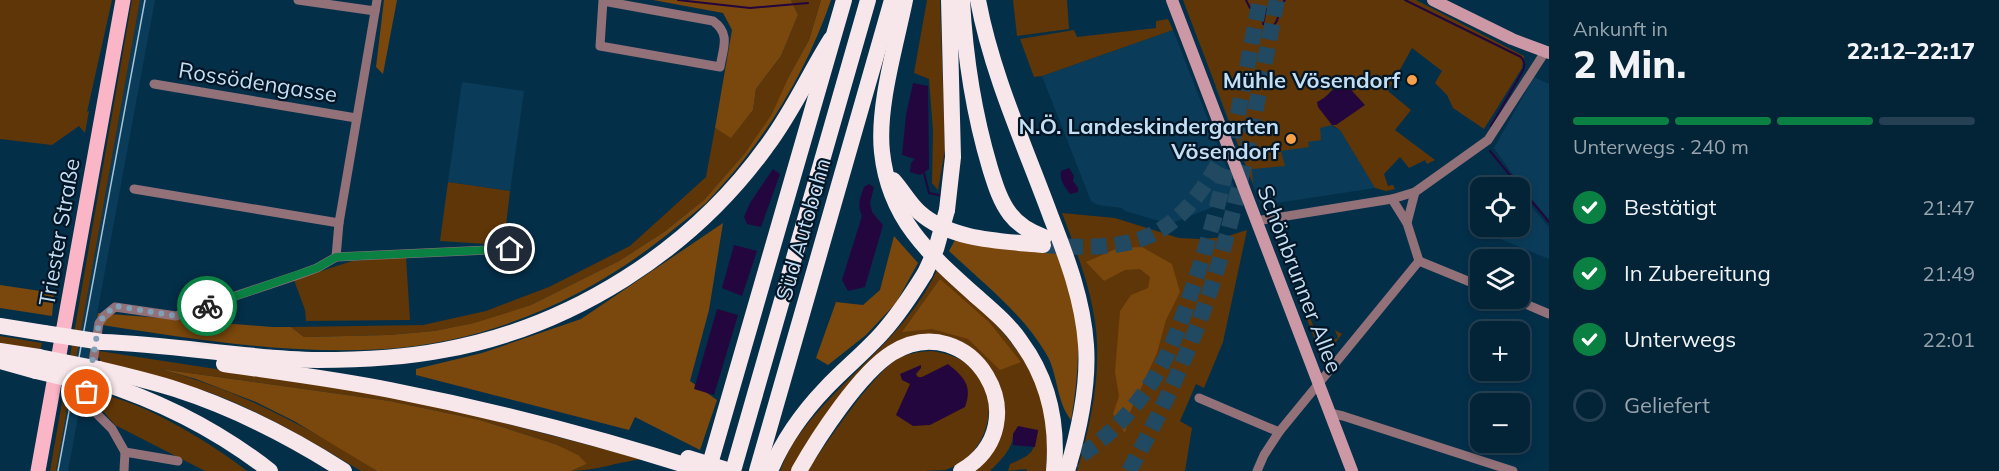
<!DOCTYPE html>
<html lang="de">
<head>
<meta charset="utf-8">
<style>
  body { margin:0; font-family:Mulish,sans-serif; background:#112f42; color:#f1f3f6; height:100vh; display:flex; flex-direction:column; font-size:22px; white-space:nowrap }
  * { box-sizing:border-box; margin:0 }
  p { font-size:20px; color:#97a4ad }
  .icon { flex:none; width:33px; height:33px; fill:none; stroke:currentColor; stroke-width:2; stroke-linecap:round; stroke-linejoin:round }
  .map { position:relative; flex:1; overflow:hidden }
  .drawer { display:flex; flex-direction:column; background:#032337; width:450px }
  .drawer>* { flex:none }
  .buttons { position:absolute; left:1470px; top:177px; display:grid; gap:12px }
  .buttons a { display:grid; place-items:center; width:60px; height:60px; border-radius:12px; background:#032337; box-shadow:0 3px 9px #0003,0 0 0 2px #244052; font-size:30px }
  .pin { position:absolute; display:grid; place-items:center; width:51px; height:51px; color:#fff; margin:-26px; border:3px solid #fff; border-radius:50%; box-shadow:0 2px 6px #0007 }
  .courier { position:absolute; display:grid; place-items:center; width:60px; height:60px; margin:-30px; border:4px solid #0b8043; border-radius:50%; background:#fff; color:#222; box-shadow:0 2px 8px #0007 }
  .overview em { font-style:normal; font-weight:800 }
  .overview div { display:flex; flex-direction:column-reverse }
  .overview { display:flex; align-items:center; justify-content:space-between; height:102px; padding:0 24px }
  h1 { font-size:39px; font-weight:800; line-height:45px }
  .bar { display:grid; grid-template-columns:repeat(4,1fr); gap:9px 6px; align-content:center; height:72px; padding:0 24px }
  .bar i { height:8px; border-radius:4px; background:#244052 }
  .bar .selected { background:#0b8043 }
  .bar p { grid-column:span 4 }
  ol { padding:0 24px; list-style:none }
  li { display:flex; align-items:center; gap:18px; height:66px }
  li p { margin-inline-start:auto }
  li .icon { padding:6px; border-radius:50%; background:#0b8043; color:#fff; stroke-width:4 }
  li:last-child { color:#97a4ad }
  li i { width:33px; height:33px; border:3px solid #244052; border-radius:50% }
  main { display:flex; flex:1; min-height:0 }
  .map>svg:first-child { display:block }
  .built { fill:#0a3c59 }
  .green { fill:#5f3607; fill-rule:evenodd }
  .forest { fill:#7a470d }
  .water { fill:#23063d }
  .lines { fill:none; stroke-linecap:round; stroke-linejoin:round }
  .stream { stroke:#23063d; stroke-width:2 }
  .highway-tunnel { stroke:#214962; stroke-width:16; stroke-dasharray:16 8; stroke-linecap:butt }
  .street { stroke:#927179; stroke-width:9 }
  .secondary { stroke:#cc98a5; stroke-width:12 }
  .primary { stroke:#fab5c6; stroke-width:15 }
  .highway { stroke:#f7e6ea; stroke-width:16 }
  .tram { stroke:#a7c4da; stroke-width:1.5 }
  .highway-bridge { stroke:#f7e6ea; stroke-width:16 }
  .done { stroke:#80a0b8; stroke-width:6; stroke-dasharray:0 10.8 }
  .route { stroke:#0b8043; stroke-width:8 }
  .poi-dot { fill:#f8a14a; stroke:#021625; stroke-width:2 }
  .labels { text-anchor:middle; stroke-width:4.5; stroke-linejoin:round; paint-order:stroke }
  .poi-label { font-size:22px; font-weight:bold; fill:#c3ddf3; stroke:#021625; text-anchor:end }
  .street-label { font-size:22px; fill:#c3ddf3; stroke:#021625 }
</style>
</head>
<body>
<main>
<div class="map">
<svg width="1549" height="471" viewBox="0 0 1549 471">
  <rect width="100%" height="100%" fill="#042f49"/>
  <g class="built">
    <path d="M 140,0 L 155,0 L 68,471 L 56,471 Z"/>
    <path d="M 1173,30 L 1238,197 L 1170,224 L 1125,211 L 1122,208 L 1098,205 L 1091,201 L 1042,76 Z"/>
    <path d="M 1534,77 L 1549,84 L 1549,219 L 1526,193 L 1494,148 Z"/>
    <path d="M 462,82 L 524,91 L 510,191 L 448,182 Z"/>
    <path d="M 1215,87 L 1318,107 L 1333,127 L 1340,130 L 1375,188 L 1264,205 L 1259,201 Z"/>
    <path d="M 1524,198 L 1549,227 L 1549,259 L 1500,239 L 1506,227 L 1520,226 L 1520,204 Z"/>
  </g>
  <g class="green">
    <path d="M 0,0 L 112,0 L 87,112 L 89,111 L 85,133 L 79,126 L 52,145 L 0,139 Z"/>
    <path d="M 132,0 L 140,0 L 56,471 L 50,471 Z"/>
    <path d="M 791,0 L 821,0 L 809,40 L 788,78 L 773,114 L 745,153 L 704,200 L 664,232 L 619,261 L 531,305 L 475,323 L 434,331 L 388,335 L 304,337 L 291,327 L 423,325 L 486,311 L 549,287 L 630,246 L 706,177 L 715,128 L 731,137 L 753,110 L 756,89 L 781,56 L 798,15 Z"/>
    <path d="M 927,0 L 940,0 L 945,149 L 938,190 L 932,183 L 933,131 L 929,79 L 914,73 Z"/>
    <path d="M 1013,0 L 1067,0 L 1069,29 L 1017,36 Z"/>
    <path d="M 1183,0 L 1416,0 L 1524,56 L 1522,68 L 1484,129 L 1453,108 L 1447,95 L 1435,83 L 1442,71 L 1412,48 L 1388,91 L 1411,110 L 1395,130 L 1435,160 L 1427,164 L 1425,160 L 1409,168 L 1400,157 L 1384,174 L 1388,186 L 1393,185 L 1395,189 L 1386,191 L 1375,188 L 1340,130 L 1332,125 L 1320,128 L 1321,140 L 1308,142 L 1309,147 L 1281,151 L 1285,166 L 1252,169 L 1253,184 ZM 1335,86 L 1332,125 L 1318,102 L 1325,98 Z"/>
    <path d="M 1168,19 L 1173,30 L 1042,76 L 1034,77 L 1020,39 L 1074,30 L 1077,37 L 1156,28 L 1156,21 Z"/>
    <path d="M 448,182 L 510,191 L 505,234 L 486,244 L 440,241 Z"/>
    <path d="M 1062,213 L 1115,218 L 1179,238 L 1200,239 L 1225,237 L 1247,230 L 1223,342 L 1204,388 L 1196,384 L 1180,421 L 1192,428 L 1185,471 L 1077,471 C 1092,420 1104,364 1093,310 C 1087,277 1074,245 1062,213 Z"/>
    <path d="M 406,257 L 410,320 L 306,321 L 305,310 L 294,280 L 352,261 Z"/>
    <path d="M 938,268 C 981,310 1027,345 1044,406 C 1050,427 1047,450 1046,471 L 1027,471 L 1026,469 L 1008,471 L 1010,464 C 1031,455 1034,454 1038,430 L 1013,434 C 1013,449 1000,461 990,471 L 970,471 L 1001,427 L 979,356 L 902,341 L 792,471 L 780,471 C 784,461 788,451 794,442 C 837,379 906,339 938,268 Z"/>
    <path d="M 1310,318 L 1321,344 L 1338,338 L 1335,330 L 1342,334 L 1325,356 L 1329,361 L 1323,361 L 1307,319 Z"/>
    <path d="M 0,336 L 42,343 L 40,351 L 0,343 Z"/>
    <path d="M 99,351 L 376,394 L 451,409 L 642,459 C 618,462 595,471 571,471 L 587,464 L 555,444 L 480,420 L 390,401 L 160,369 C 239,390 309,427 377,471 L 361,471 C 317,444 272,418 224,398 C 184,382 141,373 100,363 L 100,358 L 96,357 Z"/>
    <path d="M 932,351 C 944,353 956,356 966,363 C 1006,392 990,457 945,470 C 933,471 917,471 904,471 C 871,471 839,471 807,471 C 826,445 874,370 901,357 C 911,353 921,351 932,351 Z"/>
    <path d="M 95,394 C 137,397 214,445 247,471 L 205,471 L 115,425 L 96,403 Z"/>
  </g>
  <g class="forest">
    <path d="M 384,0 L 397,0 L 383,74 L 376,67 Z"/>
    <path d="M 653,0 L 791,0 L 798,15 L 781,56 L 756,89 L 753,110 L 731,138 L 715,128 L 732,30 L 723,13 Z"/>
    <path d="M 821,0 L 831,0 C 805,76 762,145 706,203 C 696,212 685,220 674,229 C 593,296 492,342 385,349 C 288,355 192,339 96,324 L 98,313 L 272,327 L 291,327 L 304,337 L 388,335 L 434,331 L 474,323 L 531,305 L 619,261 L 664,232 L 704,200 L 745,153 L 772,114 L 788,78 L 809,40 Z"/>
    <path d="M 723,223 L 709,310 L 690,381 L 717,400 L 700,450 L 635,417 L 629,430 L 416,375 L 416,369 L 482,353 L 581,319 Z"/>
    <path d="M 894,236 L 918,263 L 896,303 L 866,335 L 828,365 L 816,358 L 836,302 L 863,305 L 880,290 Z"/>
    <path d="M 955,240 L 1045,253 L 1057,253 C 1061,264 1067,276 1070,288 C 1083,327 1078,380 1071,420 C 1057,402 1058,379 1049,359 C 1026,316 984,284 949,251 Z"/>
    <path d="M 1142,247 L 1172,264 L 1180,292 L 1166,320 L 1157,353 L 1129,414 L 1125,433 L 1113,414 L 1119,396 L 1115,372 L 1120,311 L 1131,295 L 1148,288 L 1150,277 L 1140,269 L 1125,270 L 1104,281 L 1086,262 L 1118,248 Z"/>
    <path d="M 940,279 L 989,322 L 1021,362 L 1000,370 L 968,339 L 932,329 L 902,332 Z"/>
    <path d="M 0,285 L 54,293 L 52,316 L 0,308 Z"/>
    <path d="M 160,369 L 390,401 L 480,420 L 555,444 L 578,455 L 587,464 L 571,471 L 377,471 L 294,421 L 256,402 L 196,379 Z"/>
  </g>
  <g class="water">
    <path d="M 1344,82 L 1365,105 L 1336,125 L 1332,125 L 1318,107 L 1317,102 C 1328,97 1334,87 1344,82 Z"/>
    <path d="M 913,83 L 928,86 L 929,169 L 920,175 L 910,172 L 911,163 L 915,159 L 902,155 L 906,115 Z"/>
    <path d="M 1069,168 L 1074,176 L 1073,181 L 1078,188 L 1078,192 L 1070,194 C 1065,187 1059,180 1061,171 Z"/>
    <path d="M 773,169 L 780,174 L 761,227 L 747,224 L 744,217 L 750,203 Z"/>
    <path d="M 869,184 L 874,187 L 870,203 L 872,212 L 883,225 L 865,287 L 848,291 L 842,280 L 862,216 C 857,205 860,198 864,187 Z"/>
    <path d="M 734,245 L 757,251 L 742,296 L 722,288 Z"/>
    <path d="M 717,309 L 738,315 L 714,395 L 694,389 Z"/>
    <path d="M 948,364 C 964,377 973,386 965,407 L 930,425 L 913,426 L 896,415 L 910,384 L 902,380 L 900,374 L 921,365 L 921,368 L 916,374 L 918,377 L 922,377 Z"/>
    <path d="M 1018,426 L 1038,430 L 1035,447 L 1013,445 L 1013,434 Z"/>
  </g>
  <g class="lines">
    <g class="stream">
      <path d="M 678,0 L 750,8 L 808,3"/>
      <path d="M 1246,0 L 1250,8 L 1262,7 L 1266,9 L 1263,24 L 1270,28 C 1282,22 1276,8 1285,0"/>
      <path d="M 1405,0 L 1521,57 C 1526,64 1525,67 1521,74 L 1491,126"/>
      <path d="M 1490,151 L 1549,222"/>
      <path d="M 924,173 L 929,193 L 943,196"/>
    </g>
    <g class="highway-tunnel">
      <path d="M 1043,245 C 1140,252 1175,241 1224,154"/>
      <path d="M 1061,467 C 1098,448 1131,415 1153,380 C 1172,350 1183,317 1194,284 C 1226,192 1241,95 1260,0"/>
      <path d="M 1129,471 C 1160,415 1187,358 1208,297 C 1241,201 1257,99 1277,0"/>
    </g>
    <g class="street">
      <path d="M 298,0 L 375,11"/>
      <path d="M 603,1 L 713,21 C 731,34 723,48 720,67 L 600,46 L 603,0"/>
      <path d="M 154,84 L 356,118"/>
      <path d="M 134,189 L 339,223"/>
      <path d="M 1256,221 L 1392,199 L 1415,192 L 1488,140 L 1545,52"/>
      <path d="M 1407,223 L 1415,192"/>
      <path d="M 336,257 L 339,223 L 377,0"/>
      <path d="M 1419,261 L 1480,286"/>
      <path d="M 1511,298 L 1549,314"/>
      <path d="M 1199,398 L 1279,432"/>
      <path d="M 1330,413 L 1343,416 L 1513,471"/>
      <path d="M 178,461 L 125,452 L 112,429 L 91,408 L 87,400 L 99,323 L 104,316 L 115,307 L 176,316 L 298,275 L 317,268 L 336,257 L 510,249"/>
      <path d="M 124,471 L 125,452"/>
      <path d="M 1257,471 L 1264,455 L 1279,432 L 1419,261 L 1407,223 L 1392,199"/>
    </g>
    <g class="secondary">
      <path d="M 1172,0 L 1352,471"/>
      <path d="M 1433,0 L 1512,39 L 1549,53"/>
    </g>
    <path class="primary" d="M 38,471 L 123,0"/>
    <g class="highway">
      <path d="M 905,0 C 896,45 877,107 882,152 C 889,219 929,254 976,296 C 992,310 1009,324 1021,342 C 1049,380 1058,425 1054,471"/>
      <path d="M 962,0 C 965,57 974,114 990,168 C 995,184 1000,201 1010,214 C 1019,226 1030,232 1044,237"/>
      <path d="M 978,0 C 992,75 1025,146 1051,217 C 1067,258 1083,300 1086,345 C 1089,387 1079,431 1067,471"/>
      <path d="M 893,180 C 903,191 909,203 919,212 C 951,241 1003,241 1043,245"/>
      <path d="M 947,210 L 953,157 L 949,0"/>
      <path d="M 0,326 L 44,333"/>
      <path d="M 102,342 C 174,344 246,359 318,360 C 360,360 403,358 444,350 C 571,327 691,251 766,147 C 792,113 809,74 831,39"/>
      <path d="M 0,351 L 39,357"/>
      <path d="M 0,361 L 36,371"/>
      <path d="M 224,364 C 279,372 335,379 390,390 C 497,411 601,438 704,471"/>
      <path d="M 99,369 C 124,375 150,381 175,389 C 234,408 291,437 344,471"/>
      <path d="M 97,381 C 160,401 218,430 270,471"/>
      <path d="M 708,471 L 844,0"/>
      <path d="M 733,471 L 868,0"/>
      <path d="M 757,471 L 892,0"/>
      <path d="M 770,471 C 783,440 803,412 826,388 C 844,369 865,352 882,333 C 899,314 912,294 925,273"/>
      <path d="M 799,471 C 818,437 860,373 892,353 C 970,305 1043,423 961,471"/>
    </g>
    <path class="tram" d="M 58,471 L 145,0"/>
    <g class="highway-bridge">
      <path d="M 925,273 L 936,249 L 947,210"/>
      <path d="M 44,333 L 102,342"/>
      <path d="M 39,357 L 99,369"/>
      <path d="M 36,371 L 96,385"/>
      <path d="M 688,458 L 730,471"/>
    </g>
  </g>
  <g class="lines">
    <path class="done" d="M 87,392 L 99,323 L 104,316 L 115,306 L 176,316 L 207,306"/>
    <path class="route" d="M 207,306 L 317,268 L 336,257 L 510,249"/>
  </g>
  <g class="poi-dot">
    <circle cx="1412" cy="80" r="6"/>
    <circle cx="1291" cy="139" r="6"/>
  </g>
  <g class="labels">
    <g class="poi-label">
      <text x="1400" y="88">Mühle Vösendorf</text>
      <text x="1279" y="134">N.Ö. Landeskindergarten<tspan x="1279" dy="25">Vösendorf</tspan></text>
    </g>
    <g class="street-label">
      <text transform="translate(258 82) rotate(9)" y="8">Rossödengasse</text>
      <text transform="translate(803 229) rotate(-74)" y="8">Süd Autobahn</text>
      <text transform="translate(59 232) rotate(-80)" y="8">Triester Straße</text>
      <text transform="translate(1300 279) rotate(69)" y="8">Schönbrunner Allee</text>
    </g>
  </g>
</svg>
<div class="buttons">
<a><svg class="icon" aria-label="locate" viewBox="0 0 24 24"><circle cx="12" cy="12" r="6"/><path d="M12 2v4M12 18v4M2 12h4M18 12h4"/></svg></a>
<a><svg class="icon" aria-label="layers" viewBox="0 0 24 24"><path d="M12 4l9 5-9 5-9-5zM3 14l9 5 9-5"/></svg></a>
<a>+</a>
<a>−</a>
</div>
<div class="pin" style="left:87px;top:392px;background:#ea580c"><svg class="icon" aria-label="bag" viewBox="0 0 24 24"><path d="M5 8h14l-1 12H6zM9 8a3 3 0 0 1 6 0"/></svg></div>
<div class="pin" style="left:510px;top:249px;background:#1f2937"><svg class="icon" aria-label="home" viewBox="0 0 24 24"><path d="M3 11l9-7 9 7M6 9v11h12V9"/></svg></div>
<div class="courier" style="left:207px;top:306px"><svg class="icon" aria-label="bike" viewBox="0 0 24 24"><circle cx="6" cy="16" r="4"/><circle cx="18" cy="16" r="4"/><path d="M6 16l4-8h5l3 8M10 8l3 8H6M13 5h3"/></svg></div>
</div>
<section class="drawer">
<div class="overview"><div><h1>2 Min.</h1><p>Ankunft in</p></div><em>22:12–22:17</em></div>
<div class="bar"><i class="selected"></i><i class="selected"></i><i class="selected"></i><i></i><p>Unterwegs · 240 m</p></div>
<ol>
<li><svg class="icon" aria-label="check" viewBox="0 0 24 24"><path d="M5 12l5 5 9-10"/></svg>Bestätigt<p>21:47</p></li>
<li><svg class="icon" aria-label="check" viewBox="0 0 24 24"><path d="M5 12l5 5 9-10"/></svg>In Zubereitung<p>21:49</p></li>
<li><svg class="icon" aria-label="check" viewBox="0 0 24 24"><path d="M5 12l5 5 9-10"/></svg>Unterwegs<p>22:01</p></li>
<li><i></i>Geliefert</li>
</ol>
</section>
</main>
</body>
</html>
